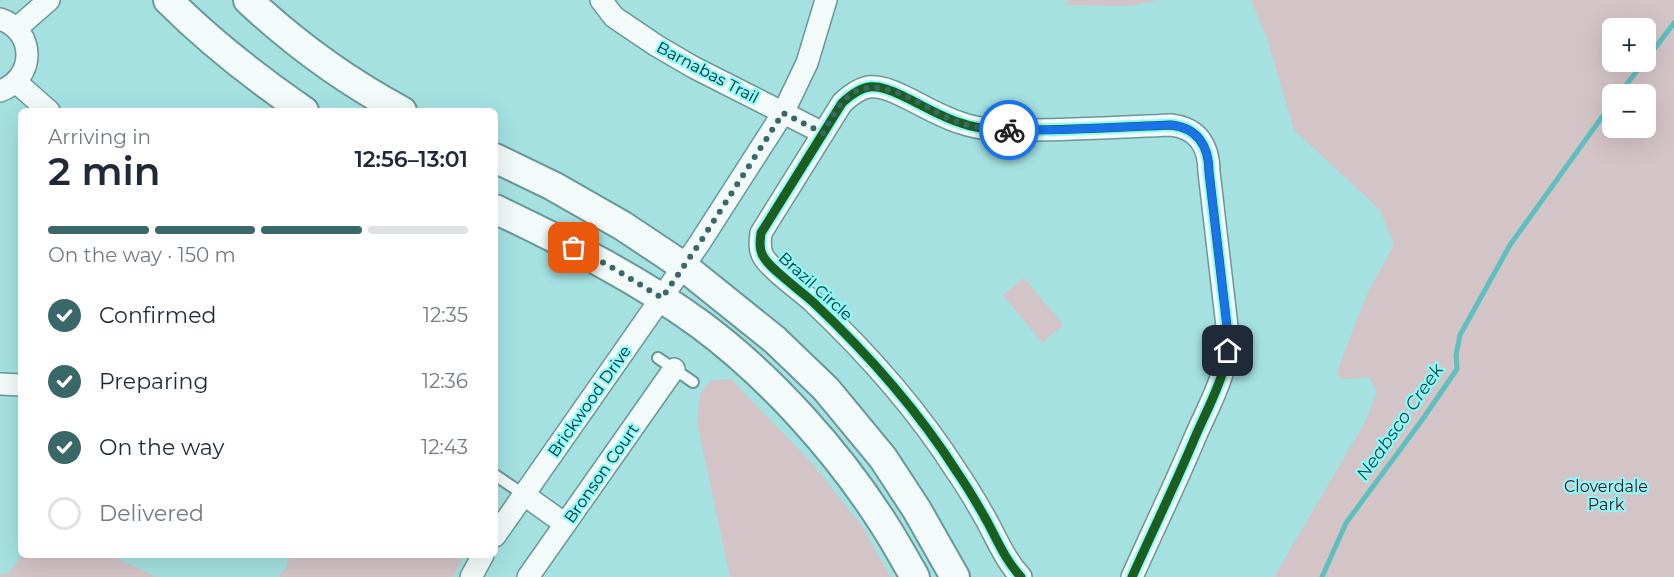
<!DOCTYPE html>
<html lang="en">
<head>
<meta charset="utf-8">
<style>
  body { margin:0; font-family:Montserrat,sans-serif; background:#f6f6f7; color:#1f2937; height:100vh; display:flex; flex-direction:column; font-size:22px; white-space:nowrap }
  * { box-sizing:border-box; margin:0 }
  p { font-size:20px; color:#747a83 }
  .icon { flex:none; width:33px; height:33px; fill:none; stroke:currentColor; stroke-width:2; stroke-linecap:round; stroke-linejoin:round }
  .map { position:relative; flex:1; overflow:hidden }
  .details { position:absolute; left:18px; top:108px; width:480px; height:450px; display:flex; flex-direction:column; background:#fff; border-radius:9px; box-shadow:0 6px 24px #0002 }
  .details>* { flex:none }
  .buttons { position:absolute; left:1602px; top:18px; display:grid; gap:12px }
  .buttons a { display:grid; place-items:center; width:54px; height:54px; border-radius:9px; background:#fff; box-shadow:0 6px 24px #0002; font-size:30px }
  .pin { position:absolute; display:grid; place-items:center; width:51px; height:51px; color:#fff; margin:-26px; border-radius:12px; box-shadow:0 3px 9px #0006 }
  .courier { position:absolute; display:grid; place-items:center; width:60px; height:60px; margin:-30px; border:4px solid #1a73e8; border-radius:50%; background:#fff; color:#222; box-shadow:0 2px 8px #0007 }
  .headline em { font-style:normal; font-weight:600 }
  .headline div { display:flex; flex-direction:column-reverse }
  .headline { display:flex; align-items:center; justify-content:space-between; height:102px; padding:0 30px }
  h1 { font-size:39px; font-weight:600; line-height:45px }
  .bar { display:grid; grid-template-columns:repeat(4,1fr); gap:9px 6px; align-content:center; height:72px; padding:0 30px }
  .bar i { height:8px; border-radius:4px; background:#e0e1e3 }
  .bar .current { background:#3a6767 }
  .bar p { grid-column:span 4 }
  ol { padding:0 30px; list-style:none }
  li { display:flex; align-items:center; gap:18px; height:66px }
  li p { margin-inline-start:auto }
  li .icon { padding:6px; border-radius:50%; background:#3a6767; color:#fff; stroke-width:4 }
  li:last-child { color:#747a83 }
  li i { width:33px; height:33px; border:3px solid #e0e1e3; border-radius:50% }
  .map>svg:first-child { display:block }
  .green { fill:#d3c4c7; fill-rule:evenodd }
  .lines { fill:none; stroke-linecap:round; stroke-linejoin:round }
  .stream { stroke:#5fbfbf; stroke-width:5 }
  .lane-casing { stroke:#6a9797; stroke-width:14 }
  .street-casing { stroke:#6a9797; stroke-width:24 }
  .secondary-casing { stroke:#6a9797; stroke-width:32 }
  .lane { stroke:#f2fafa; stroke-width:10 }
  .street { stroke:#f2fafa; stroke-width:21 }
  .secondary { stroke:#f2fafa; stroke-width:28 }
  .cycleway-casing { stroke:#8cfafa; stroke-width:13 }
  .cycleway { stroke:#1b5e20; stroke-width:9 }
  .done { stroke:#3a6767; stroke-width:6; stroke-dasharray:0 10.8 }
  .route { stroke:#1a73e8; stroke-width:8 }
  .labels { text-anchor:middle; stroke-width:4.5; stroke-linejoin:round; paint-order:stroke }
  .street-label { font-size:16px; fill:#012626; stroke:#8cfafa }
  .park-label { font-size:16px; fill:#540b1b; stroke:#8cfafa }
  .water-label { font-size:18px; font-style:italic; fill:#1b4b4b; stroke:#8cfafa }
</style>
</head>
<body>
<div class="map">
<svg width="1674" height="577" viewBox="0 0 1674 577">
  <rect width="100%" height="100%" fill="#a5e1e1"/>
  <g class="green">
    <path d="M 1070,0 L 1161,0 L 1129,6 L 1064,5 Z"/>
    <path d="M 1251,0 L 1674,0 L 1674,577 L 1274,577 L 1364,424 L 1377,393 L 1369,377 L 1349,379 L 1337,378 L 1340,363 L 1368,292 L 1394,245 L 1380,210 L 1294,130 L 1268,41 ZM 1612,28 L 1646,28 L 1646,62 L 1612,62 ZM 1612,94 L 1646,94 L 1646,128 L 1612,128 Z"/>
    <path d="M 1024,278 L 1063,325 L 1042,343 L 1003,295 Z"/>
    <path d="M 731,379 L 811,462 L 862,526 L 891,577 L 730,577 L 697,422 L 700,394 L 711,380 Z"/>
    <path d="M 22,555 L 110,555 L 156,577 L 0,577 L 0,575 L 9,573 Z"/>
    <path d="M 289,555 L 464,555 L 453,577 L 278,577 L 287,567 Z"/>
  </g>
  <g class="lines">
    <g class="stream">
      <path d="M 1646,60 L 1674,23"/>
      <path d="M 1619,94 L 1644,62"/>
      <path d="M 1322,577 L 1346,523 L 1422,420 L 1457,369 L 1456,355 L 1460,335 L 1510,245 L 1612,103"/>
    </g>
    <g class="lane-casing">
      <g id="lane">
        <path d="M 658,358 L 693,382"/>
        <path d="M 495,475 L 523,494"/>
      </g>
    </g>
    <g class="street-casing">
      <g id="street">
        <path d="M 601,0 L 614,17 L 657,46 L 693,67 L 823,133"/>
        <path d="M 0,19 C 36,31 36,78 0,91"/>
        <path d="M 17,28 L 49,0"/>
        <path d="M 16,82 L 49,111"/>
        <path d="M 0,384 L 21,385"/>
        <path d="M 523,494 L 565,524"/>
        <path d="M 495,536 L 699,244 L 783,113 L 807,63 L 826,0"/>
        <path d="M 471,577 L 483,555"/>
        <path d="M 528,577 L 674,369"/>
        <path d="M 1021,577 C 1006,561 998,542 988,523 C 978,505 968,488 957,472 C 917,409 867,353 813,302 C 801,291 769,268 763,256 C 759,249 760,241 761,233 L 842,103 C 864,82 877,83 903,96 C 922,105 941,117 961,123 C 983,131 1007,130 1029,130 C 1077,130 1124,127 1171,125 C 1198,128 1209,146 1209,172 L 1228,335 C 1229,371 1210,403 1196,435 C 1176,483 1153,530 1132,577"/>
      </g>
    </g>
    <g class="secondary-casing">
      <g id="secondary">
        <path d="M 168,0 C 209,41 256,78 304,111"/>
        <path d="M 248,0 C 294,43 346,81 402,111"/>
        <path d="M 495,158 L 553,186 L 623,226 L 683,266 L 775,340 L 826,389 L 883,458 L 917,510 L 955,577"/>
        <path d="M 495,209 C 566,243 637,278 701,325 C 771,377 839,453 885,526 C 896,543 905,560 915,577"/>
      </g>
    </g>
    <use href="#lane" class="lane"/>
    <use href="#street" class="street"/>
    <use href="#secondary" class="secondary"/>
    <g class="cycleway-casing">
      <path id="cycleway" d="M 1021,577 C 1006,561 998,542 988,523 C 978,505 968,488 957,472 C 917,409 867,353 813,302 C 801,291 769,268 763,256 C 759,249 760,241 761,233 L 842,103 C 864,82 877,83 903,96 C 922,105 941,117 961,123 C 983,131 1007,130 1029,130 C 1077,130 1124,127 1171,125 C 1198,128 1209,146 1209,172 L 1228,335 C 1229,371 1210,403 1196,435 C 1176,483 1153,530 1132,577"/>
    </g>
    <use href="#cycleway" class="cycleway"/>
  </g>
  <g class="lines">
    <path class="done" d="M 574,248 L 608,265 L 662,298 L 699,244 L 783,113 L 823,133 C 831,120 839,101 853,93 C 888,73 930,115 964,124 C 978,128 994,130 1009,130"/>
    <path class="route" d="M 1009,130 L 1054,130 L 1171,125 C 1198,128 1209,146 1209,172 L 1228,335 L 1228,351"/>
  </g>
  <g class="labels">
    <g class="street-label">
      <text transform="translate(708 72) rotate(28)" y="6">Barnabas Trail</text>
      <text transform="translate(816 286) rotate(42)" y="6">Brazil Circle</text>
      <text transform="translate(589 401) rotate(-55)" y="6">Brickwood Drive</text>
      <text transform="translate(601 473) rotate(-55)" y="6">Bronson Court</text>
    </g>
    <g class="park-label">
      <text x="1606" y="492">Cloverdale<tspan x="1606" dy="18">Park</tspan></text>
    </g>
    <g class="water-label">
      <text transform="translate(1400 422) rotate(-55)" y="6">Neabsco Creek</text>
    </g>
  </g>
</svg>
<div class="buttons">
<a>+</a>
<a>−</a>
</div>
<div class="pin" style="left:574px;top:248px;background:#ea580c"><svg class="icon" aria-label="bag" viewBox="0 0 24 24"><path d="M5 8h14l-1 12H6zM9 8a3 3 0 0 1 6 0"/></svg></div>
<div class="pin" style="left:1228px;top:351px;background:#1f2937"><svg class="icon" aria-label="home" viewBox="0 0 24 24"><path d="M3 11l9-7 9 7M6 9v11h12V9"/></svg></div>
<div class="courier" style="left:1009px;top:130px"><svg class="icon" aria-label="bike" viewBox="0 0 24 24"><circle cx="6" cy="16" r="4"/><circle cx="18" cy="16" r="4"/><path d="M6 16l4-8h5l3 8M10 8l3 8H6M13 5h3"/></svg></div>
<section class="details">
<div class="headline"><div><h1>2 min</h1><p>Arriving in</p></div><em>12:56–13:01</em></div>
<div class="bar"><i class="current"></i><i class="current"></i><i class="current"></i><i></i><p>On the way · 150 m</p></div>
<ol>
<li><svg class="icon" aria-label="check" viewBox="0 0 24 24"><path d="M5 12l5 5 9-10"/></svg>Confirmed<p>12:35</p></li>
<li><svg class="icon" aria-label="check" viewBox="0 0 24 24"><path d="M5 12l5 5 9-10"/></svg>Preparing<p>12:36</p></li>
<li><svg class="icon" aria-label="check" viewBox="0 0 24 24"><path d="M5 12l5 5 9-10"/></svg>On the way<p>12:43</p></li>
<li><i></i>Delivered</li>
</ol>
</section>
</div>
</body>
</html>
